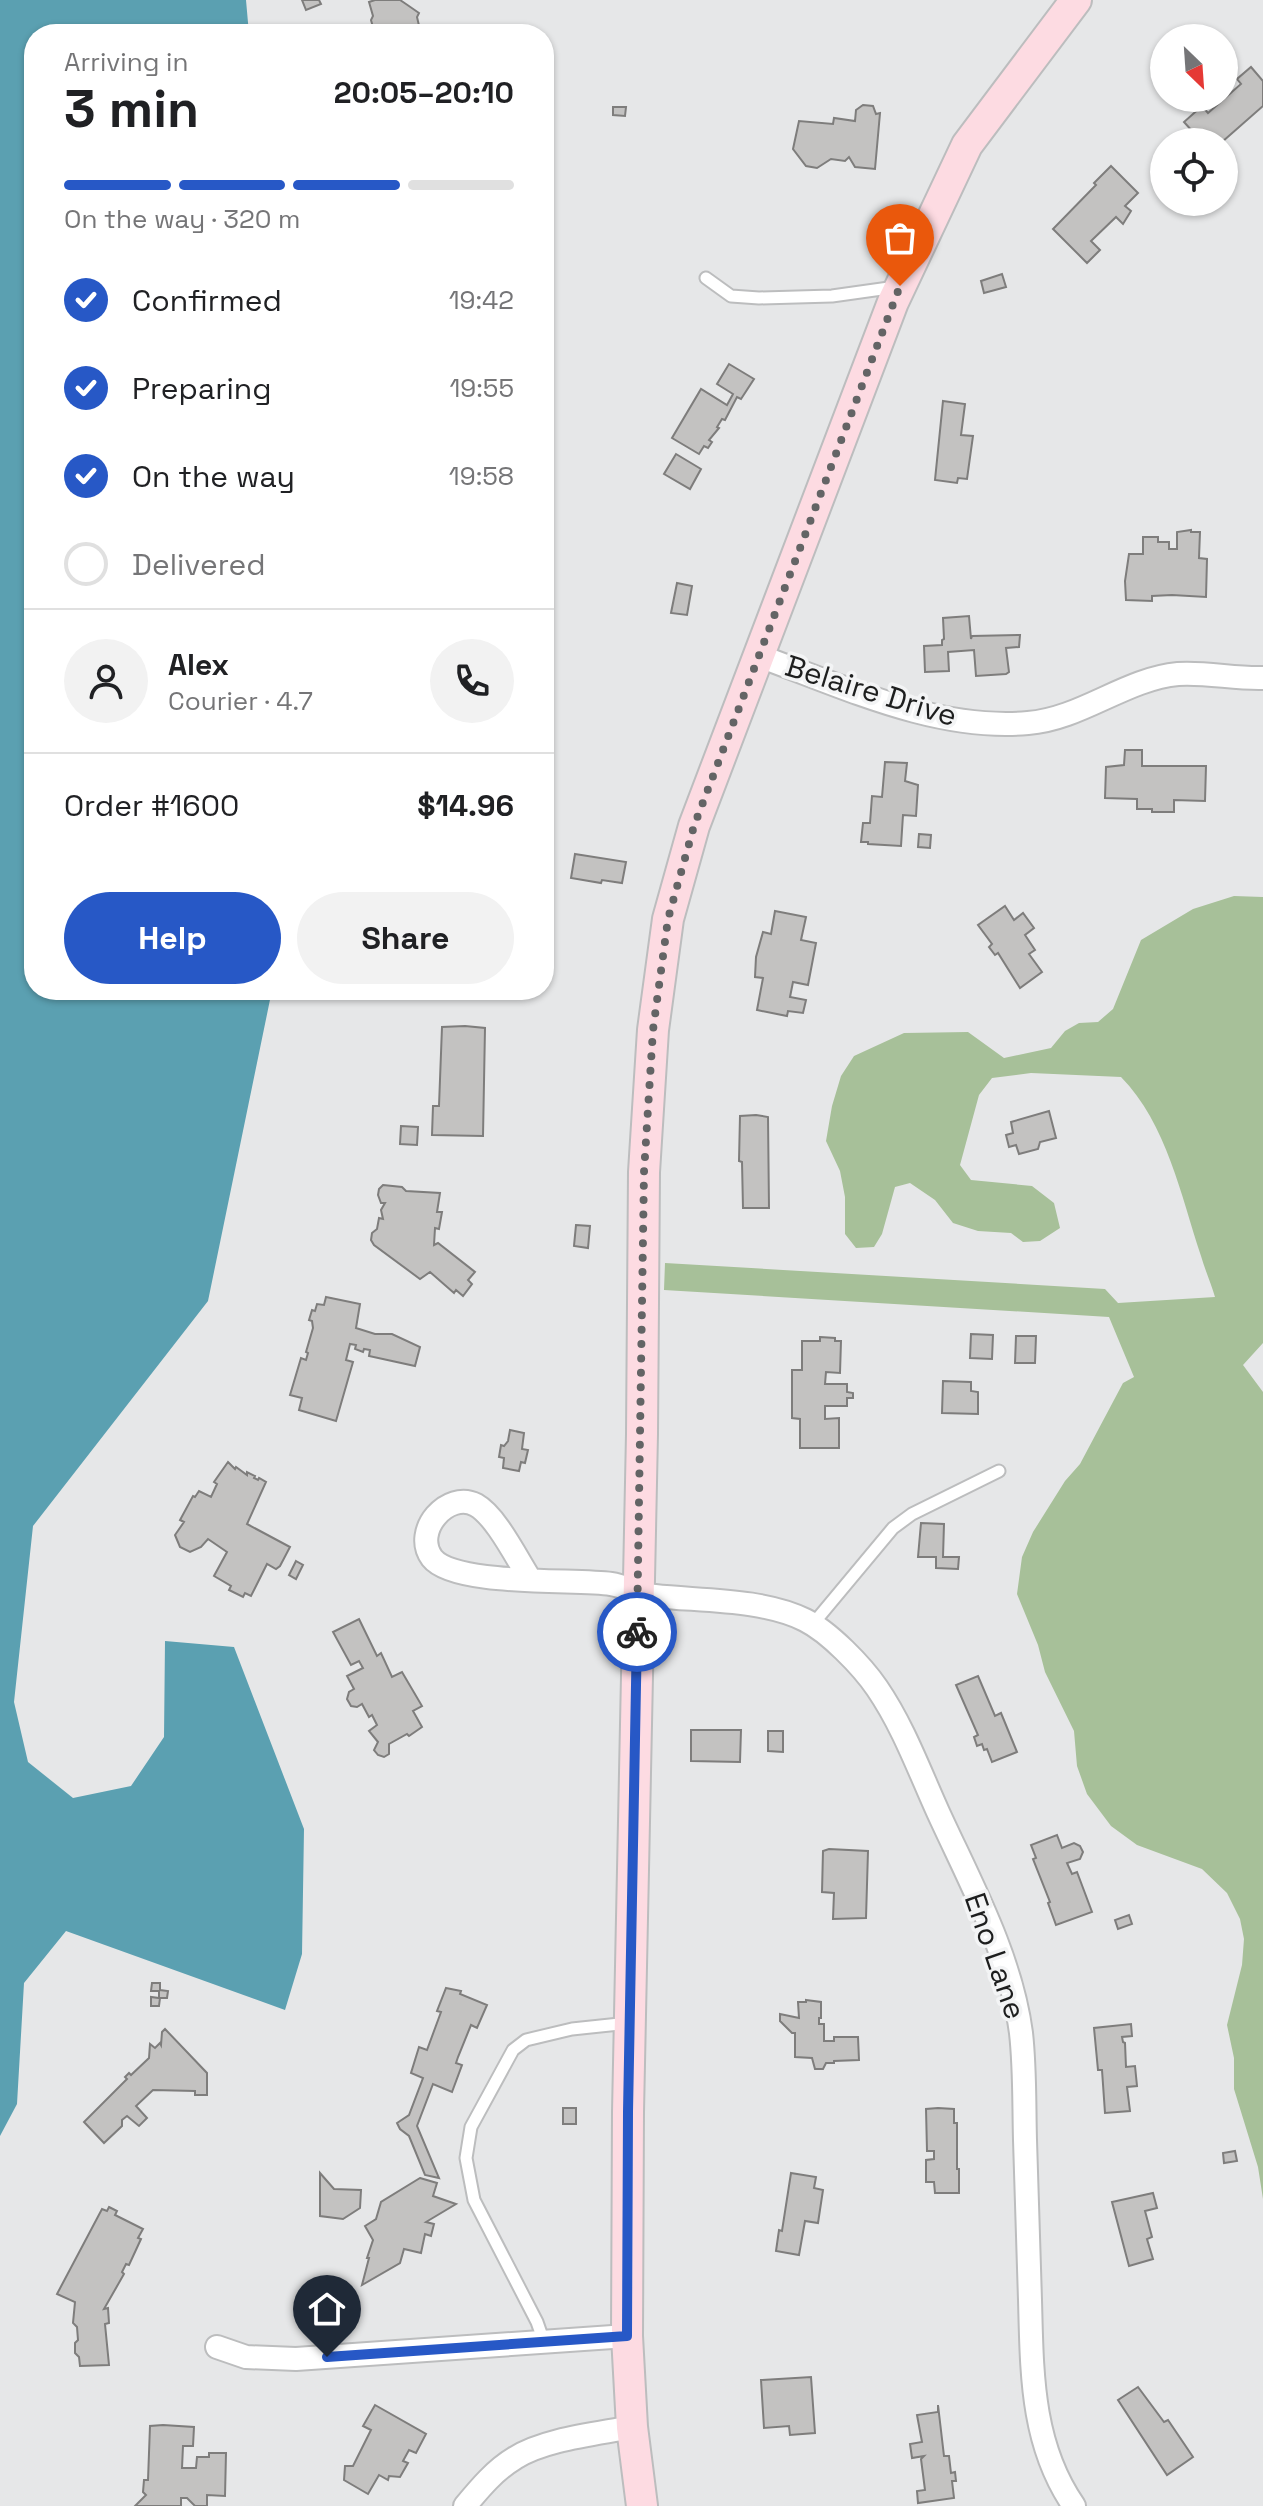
<!DOCTYPE html>
<html lang="en">
<head>
<meta charset="utf-8">
<style>
  body { margin:0; font-family:"Space Grotesk",sans-serif; background:#f2f2f2; color:#202124; height:100vh; display:flex; flex-direction:column; font-size:30px; white-space:nowrap }
  * { box-sizing:border-box; margin:0 }
  p { font-size:26px; color:#757577 }
  .icon { flex:none; width:44px; height:44px; fill:none; stroke:currentColor; stroke-width:2; stroke-linecap:round; stroke-linejoin:round }
  .map { position:relative; flex:1; overflow:hidden }
  .side { position:absolute; left:24px; top:24px; width:530px; height:976px; display:flex; flex-direction:column; background:#fff; border-radius:32px; box-shadow:0 2px 6px #0004 }
  .side>* { flex:none }
  .needle { width:52px; rotate:155deg }
  .tools { position:absolute; left:1150px; top:24px; display:grid; gap:16px }
  .tools a { display:grid; place-items:center; width:88px; height:88px; border-radius:50%; background:#fff; box-shadow:0 2px 6px #0004; font-size:40px }
  .pin { position:absolute; display:grid; place-items:center; width:68px; height:68px; color:#fff; margin:-82px -34px; border-radius:50% 50% 50% 0; rotate:-45deg; box-shadow:0 0 8px #0007 }
  .pin .icon { rotate:45deg }
  .courier { position:absolute; display:grid; place-items:center; width:80px; height:80px; margin:-40px; border:6px solid #2758c6; border-radius:50%; background:#fff; color:#222; box-shadow:0 2px 10px #0007 }
  .summary em { font-style:normal; font-weight:600 }
  .summary div { display:flex; flex-direction:column-reverse }
  .summary { display:flex; align-items:center; justify-content:space-between; height:136px; padding:0 40px }
  h1 { font-size:52px; font-weight:600; line-height:60px }
  .bar { display:grid; grid-template-columns:repeat(4,1fr); gap:12px 8px; align-content:center; height:96px; padding:0 40px }
  .bar i { height:10px; border-radius:6px; background:#e0e0e0 }
  .bar .active { background:#2758c6 }
  .bar p { grid-column:span 4 }
  .line { display:flex; align-items:center; gap:20px; padding:0 40px; border-top:2px solid #e0e0e0 }
  .line div { flex:1 }
  .round { display:grid; place-items:center; flex:none; width:84px; height:84px; border-radius:42px; background:#f2f2f2 }
  ol { padding:0 40px; list-style:none }
  li { display:flex; align-items:center; gap:24px; height:88px }
  li p { margin-inline-start:auto }
  li .icon { padding:8px; border-radius:50%; background:#2758c6; color:#fff; stroke-width:4 }
  li:last-child { color:#757577 }
  li i { width:44px; height:44px; border:4px solid #e0e0e0; border-radius:50% }
  .cta { display:flex; gap:16px; margin-top:auto; padding:16px 40px }
  .cta a { flex:1; height:92px; border-radius:48px; background:#2758c6; color:#fff; font-size:32px; font-weight:600; line-height:92px; text-align:center }
  .cta a+a { background:#f2f2f2; color:#202124 }
  .map>svg:first-child { display:block }
  .green { fill:#a7c099 }
  .water { fill:#5ba0b1 }
  .building { fill:#c3c2c1; stroke:#7e7d7c; stroke-width:2 }
  .lines { fill:none; stroke-linecap:round; stroke-linejoin:round }
  .service-casing { stroke:#bcbdbe; stroke-width:15 }
  .minor-casing { stroke:#bcbdbe; stroke-width:26 }
  .secondary-casing { stroke:#bcbdbe; stroke-width:34 }
  .service { stroke:#fff; stroke-width:11 }
  .minor { stroke:#fff; stroke-width:22 }
  .secondary { stroke:#fddbe2; stroke-width:30 }
  .done { stroke:#636465; stroke-width:8; stroke-dasharray:0 14.4 }
  .route { stroke:#2758c6; stroke-width:10 }
  .labels { text-anchor:middle; stroke-width:7; stroke-linejoin:round; paint-order:stroke }
  .street-label { font-size:30px; fill:#1d1e1e; stroke:#f3f4f5 }
</style>
</head>
<body>
<div class="map">
<svg width="1263" height="2506" viewBox="0 0 1263 2506">
  <rect width="100%" height="100%" fill="#e6e7e8"/>
  <path class="green" d="M 1234,896 L 1263,897 L 1263,1343 L 1243,1365 L 1263,1392 L 1263,2199 L 1258,2167 L 1234,2089 L 1234,2058 L 1227,2025 L 1242,1965 L 1244,1939 L 1240,1919 L 1227,1893 L 1202,1869 L 1137,1845 L 1111,1826 L 1087,1794 L 1077,1766 L 1074,1731 L 1045,1672 L 1038,1645 L 1017,1594 L 1022,1557 L 1033,1532 L 1065,1481 L 1080,1464 L 1123,1383 L 1134,1377 L 1109,1317 L 664,1290 L 665,1263 L 1105,1289 L 1118,1303 L 1215,1297 C 1211,1283 1205,1270 1201,1256 C 1181,1196 1167,1124 1121,1077 L 1031,1073 L 992,1078 L 979,1095 L 960,1165 L 971,1180 L 1032,1186 L 1054,1203 L 1060,1228 L 1040,1241 L 1023,1242 L 1011,1233 L 978,1231 L 953,1223 L 935,1200 L 910,1183 L 895,1187 L 882,1234 L 874,1247 L 856,1248 L 845,1234 L 845,1197 L 840,1171 L 826,1141 L 832,1106 L 841,1076 L 854,1056 L 904,1033 L 968,1032 L 1004,1058 L 1051,1048 L 1065,1031 L 1079,1023 L 1098,1022 L 1113,1009 L 1141,940 L 1193,909 Z"/>
  <path class="water" d="M 0,0 L 246,0 L 249,34 L 34,34 L 34,990 L 272,990 L 208,1301 L 33,1526 L 14,1702 L 28,1762 L 73,1798 L 131,1786 L 164,1737 L 165,1641 L 234,1647 L 304,1829 L 302,1954 L 285,2010 L 66,1931 L 24,1983 L 17,2104 L 0,2136 Z"/>
  <g class="building">
    <path d="M 302,0 L 319,0 L 321,4 L 306,10 Z"/>
    <path d="M 375,0 L 400,0 L 406,4 L 419,13 L 417,17 L 421,34 L 378,34 L 374,31 L 371,20 L 373,16 L 369,2 Z"/>
    <path d="M 1251,67 L 1263,81 L 1263,106 L 1222,142 L 1202,142 L 1184,122 L 1202,106 L 1208,113 L 1241,84 L 1237,79 Z"/>
    <path d="M 863,105 L 873,106 L 876,114 L 880,113 L 875,169 L 855,167 L 849,157 L 845,161 L 831,159 L 817,168 L 806,166 L 793,149 L 799,121 L 833,124 L 834,118 L 855,121 L 856,110 Z"/>
    <path d="M 613,107 L 626,107 L 625,116 L 613,115 Z"/>
    <path d="M 1111,166 L 1138,193 L 1125,206 L 1131,211 L 1123,224 L 1116,217 L 1091,241 L 1100,250 L 1087,263 L 1053,229 L 1096,185 L 1094,183 Z"/>
    <path d="M 1002,274 L 1006,287 L 984,293 L 981,281 Z"/>
    <path d="M 729,364 L 754,379 L 741,399 L 737,397 L 725,420 L 722,419 L 717,427 L 719,428 L 709,440 L 712,442 L 708,448 L 704,446 L 699,454 L 672,438 L 701,389 L 727,405 L 733,394 L 717,384 Z"/>
    <path d="M 943,401 L 965,404 L 961,435 L 973,436 L 967,479 L 958,478 L 957,483 L 935,480 Z"/>
    <path d="M 676,454 L 701,469 L 690,489 L 664,474 Z"/>
    <path d="M 1191,530 L 1191,532 L 1200,532 L 1199,558 L 1207,559 L 1206,597 L 1172,595 L 1152,596 L 1152,601 L 1126,600 L 1125,581 L 1129,554 L 1143,554 L 1143,537 L 1158,537 L 1158,542 L 1169,542 L 1169,549 L 1177,549 L 1177,532 Z"/>
    <path d="M 677,583 L 692,586 L 687,615 L 671,613 Z"/>
    <path d="M 969,616 L 971,639 L 972,636 L 1020,635 L 1019,647 L 1006,648 L 1009,672 L 1006,674 L 976,676 L 974,650 L 948,652 L 949,671 L 925,672 L 924,646 L 942,645 L 942,640 L 944,639 L 943,618 Z"/>
    <path d="M 1125,750 L 1142,750 L 1142,766 L 1206,766 L 1205,801 L 1174,800 L 1174,812 L 1152,812 L 1152,809 L 1137,809 L 1137,799 L 1105,798 L 1106,767 L 1124,765 Z"/>
    <path d="M 885,762 L 907,763 L 905,781 L 918,785 L 916,816 L 903,815 L 901,846 L 868,844 L 868,842 L 861,842 L 863,823 L 870,823 L 872,796 L 882,797 Z"/>
    <path d="M 919,834 L 931,835 L 930,848 L 918,847 Z"/>
    <path d="M 575,854 L 626,862 L 622,883 L 602,880 L 601,883 L 571,878 Z"/>
    <path d="M 1005,906 L 1014,920 L 1023,913 L 1034,928 L 1025,935 L 1035,950 L 1029,954 L 1042,972 L 1020,988 L 998,953 L 995,955 L 989,947 L 992,944 L 978,925 Z"/>
    <path d="M 775,911 L 806,917 L 801,940 L 816,943 L 808,985 L 793,982 L 790,997 L 806,1000 L 803,1013 L 788,1011 L 787,1016 L 757,1010 L 763,978 L 755,977 L 756,957 L 763,932 L 771,934 Z"/>
    <path d="M 465,1026 L 485,1028 L 483,1136 L 432,1135 L 433,1106 L 439,1106 L 442,1027 Z"/>
    <path d="M 1049,1111 L 1056,1138 L 1040,1142 L 1038,1149 L 1019,1154 L 1016,1145 L 1009,1147 L 1006,1135 L 1013,1133 L 1011,1122 Z"/>
    <path d="M 756,1115 L 768,1117 L 769,1208 L 743,1208 L 742,1162 L 739,1161 L 740,1116 Z"/>
    <path d="M 401,1126 L 418,1127 L 417,1145 L 400,1144 Z"/>
    <path d="M 383,1185 L 402,1187 L 406,1191 L 440,1193 L 437,1212 L 442,1212 L 439,1229 L 435,1228 L 434,1245 L 438,1243 L 475,1272 L 468,1280 L 472,1284 L 463,1296 L 456,1290 L 454,1293 L 430,1272 L 420,1279 L 374,1245 L 371,1240 L 372,1233 L 377,1229 L 379,1218 L 383,1219 L 381,1210 L 385,1203 L 381,1203 L 378,1195 L 379,1189 Z"/>
    <path d="M 576,1225 L 590,1226 L 588,1248 L 574,1246 Z"/>
    <path d="M 326,1297 L 360,1304 L 356,1328 L 375,1334 L 392,1334 L 420,1347 L 415,1366 L 369,1356 L 370,1350 L 364,1349 L 363,1352 L 355,1349 L 356,1345 L 350,1344 L 346,1360 L 353,1362 L 336,1421 L 299,1410 L 302,1398 L 290,1395 L 301,1358 L 306,1360 L 308,1353 L 306,1352 L 313,1328 L 312,1321 L 309,1320 L 312,1310 L 315,1311 L 317,1304 L 324,1305 Z"/>
    <path d="M 971,1334 L 993,1335 L 992,1359 L 970,1358 Z"/>
    <path d="M 1016,1336 L 1036,1336 L 1035,1363 L 1015,1363 Z"/>
    <path d="M 820,1337 L 835,1338 L 835,1341 L 841,1341 L 840,1373 L 826,1372 L 825,1384 L 847,1384 L 847,1392 L 853,1393 L 853,1398 L 847,1398 L 847,1406 L 825,1406 L 825,1419 L 839,1418 L 839,1448 L 800,1448 L 800,1419 L 792,1418 L 792,1370 L 802,1370 L 802,1341 L 820,1341 Z"/>
    <path d="M 943,1381 L 971,1382 L 971,1391 L 978,1392 L 978,1414 L 942,1413 Z"/>
    <path d="M 510,1430 L 524,1433 L 522,1449 L 528,1450 L 525,1463 L 521,1462 L 519,1471 L 503,1468 L 504,1458 L 499,1457 L 501,1445 L 504,1446 L 508,1441 Z"/>
    <path d="M 228,1462 L 235,1469 L 236,1467 L 247,1475 L 247,1472 L 255,1476 L 254,1478 L 258,1480 L 259,1478 L 266,1482 L 247,1524 L 290,1547 L 280,1566 L 276,1569 L 267,1564 L 251,1596 L 245,1593 L 243,1597 L 229,1590 L 231,1586 L 214,1576 L 227,1552 L 208,1539 L 201,1547 L 190,1552 L 180,1547 L 175,1535 L 184,1522 L 180,1520 L 193,1496 L 195,1497 L 199,1491 L 211,1497 L 217,1484 L 214,1482 Z"/>
    <path d="M 921,1523 L 944,1524 L 943,1557 L 959,1557 L 958,1569 L 936,1568 L 936,1557 L 918,1557 Z"/>
    <path d="M 296,1561 L 303,1565 L 296,1579 L 289,1575 Z"/>
    <path d="M 359,1619 L 377,1656 L 381,1653 L 392,1677 L 402,1672 L 422,1706 L 413,1711 L 422,1727 L 409,1736 L 407,1734 L 389,1744 L 389,1754 L 384,1757 L 378,1755 L 374,1750 L 378,1742 L 369,1731 L 377,1725 L 372,1715 L 369,1717 L 362,1704 L 357,1707 L 351,1706 L 347,1699 L 349,1692 L 354,1689 L 347,1676 L 363,1668 L 359,1661 L 351,1665 L 333,1632 Z"/>
    <path d="M 978,1676 L 995,1716 L 1001,1713 L 1017,1752 L 992,1762 L 987,1749 L 984,1750 L 982,1744 L 977,1746 L 974,1737 L 978,1735 L 956,1685 Z"/>
    <path d="M 691,1730 L 741,1730 L 740,1762 L 691,1761 Z"/>
    <path d="M 768,1731 L 783,1731 L 783,1752 L 768,1751 Z"/>
    <path d="M 1057,1835 L 1062,1848 L 1074,1843 L 1080,1846 L 1083,1852 L 1080,1859 L 1067,1863 L 1072,1874 L 1077,1872 L 1092,1912 L 1056,1925 L 1048,1903 L 1050,1902 L 1033,1859 L 1036,1858 L 1031,1845 Z"/>
    <path d="M 829,1849 L 868,1851 L 866,1918 L 833,1919 L 834,1893 L 822,1892 L 823,1851 Z"/>
    <path d="M 1129,1915 L 1132,1924 L 1118,1929 L 1115,1920 Z"/>
    <path d="M 152,1983 L 160,1983 L 160,1990 L 168,1991 L 167,1998 L 160,1998 L 159,2006 L 151,2006 L 151,1997 L 159,1998 L 159,1991 L 151,1991 Z"/>
    <path d="M 446,1988 L 461,1991 L 460,1994 L 487,2005 L 477,2028 L 471,2025 L 458,2057 L 456,2063 L 462,2065 L 452,2092 L 433,2084 L 417,2126 L 439,2178 L 425,2175 L 409,2136 L 400,2129 L 397,2123 L 409,2115 L 423,2078 L 411,2073 L 419,2047 L 427,2050 L 441,2012 L 437,2011 Z"/>
    <path d="M 806,2000 L 821,2002 L 821,2018 L 819,2018 L 819,2024 L 824,2024 L 824,2041 L 834,2041 L 834,2037 L 858,2037 L 859,2060 L 834,2061 L 834,2063 L 826,2063 L 823,2069 L 815,2069 L 812,2058 L 795,2057 L 795,2033 L 792,2033 L 780,2021 L 780,2014 L 799,2018 L 798,2002 L 806,2002 Z"/>
    <path d="M 1131,2024 L 1132,2036 L 1122,2037 L 1123,2042 L 1125,2043 L 1126,2067 L 1135,2066 L 1137,2086 L 1127,2087 L 1130,2111 L 1105,2113 L 1102,2070 L 1098,2070 L 1094,2028 Z"/>
    <path d="M 165,2029 L 207,2073 L 207,2095 L 195,2095 L 195,2091 L 153,2090 L 136,2106 L 147,2118 L 139,2126 L 127,2116 L 122,2120 L 122,2126 L 104,2143 L 84,2122 L 127,2079 L 125,2077 L 129,2073 L 131,2075 L 149,2058 L 150,2044 L 155,2048 L 160,2043 L 161,2045 L 162,2032 Z"/>
    <rect x="563" y="2108" width="13" height="16"/>
    <path d="M 938,2108 L 954,2109 L 954,2123 L 957,2123 L 957,2169 L 959,2169 L 959,2193 L 935,2193 L 934,2182 L 926,2182 L 926,2160 L 934,2159 L 934,2151 L 927,2151 L 926,2109 Z"/>
    <path d="M 1235,2151 L 1237,2161 L 1224,2163 L 1223,2153 Z"/>
    <path d="M 320,2173 L 334,2189 L 361,2190 L 360,2208 L 343,2219 L 320,2216 Z"/>
    <path d="M 791,2173 L 816,2177 L 814,2188 L 823,2190 L 818,2223 L 805,2221 L 799,2255 L 776,2251 L 779,2230 L 782,2231 Z"/>
    <path d="M 420,2178 L 437,2183 L 433,2196 L 456,2204 L 426,2222 L 434,2224 L 431,2236 L 425,2234 L 421,2253 L 404,2249 L 400,2263 L 362,2285 L 369,2258 L 367,2258 L 373,2240 L 365,2226 L 376,2219 L 381,2202 Z"/>
    <path d="M 1153,2193 L 1157,2208 L 1145,2211 L 1152,2237 L 1147,2239 L 1153,2259 L 1129,2266 L 1112,2202 Z"/>
    <path d="M 109,2207 L 117,2211 L 115,2215 L 143,2229 L 138,2238 L 141,2239 L 129,2265 L 126,2264 L 122,2272 L 124,2274 L 104,2309 L 108,2308 L 109,2323 L 105,2324 L 109,2365 L 80,2366 L 79,2357 L 75,2353 L 75,2343 L 78,2340 L 77,2327 L 73,2323 L 75,2302 L 57,2294 L 102,2209 L 107,2211 Z"/>
    <path d="M 811,2377 L 815,2433 L 790,2435 L 789,2426 L 764,2428 L 761,2380 Z"/>
    <path d="M 1138,2387 L 1164,2422 L 1168,2420 L 1193,2457 L 1167,2475 L 1118,2400 Z"/>
    <path d="M 375,2405 L 426,2434 L 416,2453 L 409,2450 L 403,2461 L 408,2463 L 400,2477 L 389,2476 L 388,2480 L 379,2475 L 368,2494 L 344,2480 L 345,2466 L 353,2466 L 371,2430 L 363,2426 Z"/>
    <path d="M 938,2405 L 944,2456 L 949,2456 L 951,2473 L 955,2472 L 956,2481 L 952,2481 L 954,2498 L 918,2503 L 917,2491 L 925,2490 L 921,2459 L 924,2456 L 912,2458 L 910,2444 L 922,2442 L 917,2415 L 938,2412 Z"/>
    <path d="M 163,2425 L 194,2427 L 193,2446 L 183,2446 L 182,2468 L 196,2468 L 197,2457 L 209,2457 L 209,2453 L 226,2453 L 225,2496 L 207,2495 L 207,2506 L 195,2506 L 187,2498 L 181,2498 L 181,2506 L 135,2506 L 146,2495 L 143,2492 L 144,2480 L 148,2480 L 150,2426 Z"/>
  </g>
  <g class="lines">
    <g class="service-casing">
      <g id="service">
        <path d="M 706,278 L 731,296 L 759,298 L 832,296 L 896,287"/>
        <path d="M 813,1624 L 893,1528 L 912,1514 L 999,1471"/>
        <path d="M 544,2342 L 537,2322 L 474,2200 L 466,2158 L 471,2127 L 513,2050 L 526,2040 L 572,2029 L 629,2023"/>
      </g>
    </g>
    <g class="minor-casing">
      <g id="minor">
        <path d="M 759,656 C 845,687 935,731 1028,723 C 1081,719 1125,679 1178,674 C 1206,672 1235,679 1263,678"/>
        <path d="M 530,1579 C 517,1559 496,1516 476,1505 C 448,1490 412,1531 432,1558 C 454,1586 574,1579 611,1584 C 626,1586 640,1595 655,1596 C 701,1601 763,1599 805,1620 C 829,1632 862,1666 877,1688 C 903,1726 919,1770 938,1812 C 970,1882 1011,1956 1021,2033 C 1025,2068 1024,2104 1025,2140 C 1027,2193 1028,2247 1030,2300 C 1032,2372 1031,2444 1074,2506"/>
        <path d="M 217,2347 L 246,2357 L 296,2359 L 627,2336"/>
        <path d="M 465,2506 C 480,2488 495,2470 515,2458 C 545,2439 597,2434 632,2427"/>
      </g>
    </g>
    <g class="secondary-casing">
      <path id="secondary" d="M 642,2506 L 632,2427 L 627,2336 L 628,2112 L 642,1434 L 644,1172 L 653,1030 L 668,919 L 694,826 L 893,302 L 967,145 L 1076,0"/>
    </g>
    <use href="#service" class="service"/>
    <use href="#minor" class="minor"/>
    <use href="#secondary" class="secondary"/>
  </g>
  <g class="lines">
    <path class="done" d="M 637,1632 L 644,1172 L 653,1030 L 668,919 L 694,826 L 900,286"/>
    <path class="route" d="M 327,2357 L 627,2336 L 628,2112 L 637,1632"/>
  </g>
  <g class="labels">
    <g class="street-label">
      <text transform="translate(871 691) rotate(17)" y="10">Belaire Drive</text>
      <text transform="translate(995 1956) rotate(71)" y="10">Eno Lane</text>
    </g>
  </g>
</svg>
<div class="tools">
<a><svg class="needle" viewBox="-14 -14 28 28"><path d="M0-13l5 13h-10z" fill="#e53935"/><path d="M0 13l5-13h-10z" fill="#757577"/></svg></a>
<a><svg class="icon" aria-label="locate" viewBox="0 0 24 24"><circle cx="12" cy="12" r="6"/><path d="M12 2v4M12 18v4M2 12h4M18 12h4"/></svg></a>
</div>
<div class="pin" style="left:900px;top:286px;background:#ea580c"><svg class="icon" aria-label="bag" viewBox="0 0 24 24"><path d="M5 8h14l-1 12H6zM9 8a3 3 0 0 1 6 0"/></svg></div>
<div class="pin" style="left:327px;top:2357px;background:#1f2937"><svg class="icon" aria-label="home" viewBox="0 0 24 24"><path d="M3 11l9-7 9 7M6 9v11h12V9"/></svg></div>
<div class="courier" style="left:637px;top:1632px"><svg class="icon" aria-label="bike" viewBox="0 0 24 24"><circle cx="6" cy="16" r="4"/><circle cx="18" cy="16" r="4"/><path d="M6 16l4-8h5l3 8M10 8l3 8H6M13 5h3"/></svg></div>
<section class="side">
<div class="summary"><div><h1>3 min</h1><p>Arriving in</p></div><em>20:05–20:10</em></div>
<div class="bar"><i class="active"></i><i class="active"></i><i class="active"></i><i></i><p>On the way · 320 m</p></div>
<ol>
<li><svg class="icon" aria-label="check" viewBox="0 0 24 24"><path d="M5 12l5 5 9-10"/></svg>Confirmed<p>19:42</p></li>
<li><svg class="icon" aria-label="check" viewBox="0 0 24 24"><path d="M5 12l5 5 9-10"/></svg>Preparing<p>19:55</p></li>
<li><svg class="icon" aria-label="check" viewBox="0 0 24 24"><path d="M5 12l5 5 9-10"/></svg>On the way<p>19:58</p></li>
<li><i></i>Delivered</li>
</ol>
<div class="line" style="height:144px"><a class="round"><svg class="icon" aria-label="person" viewBox="0 0 24 24"><circle cx="12" cy="8" r="4"/><path d="M4 21q1-7 8-7t8 7"/></svg></a><div><b>Alex</b><p>Courier · 4.7</p></div><a class="round"><svg class="icon" aria-label="phone" viewBox="0 0 24 24"><path d="M5 4h4l2 5-3 2q2 4 5 5l2-3 5 2v4C11 20 4 13 5 4z"/></svg></a></div>
<div class="line" style="height:104px"><div>Order #1600</div><b>$14.96</b></div>
<div class="cta"><a>Help</a><a>Share</a></div>
</section>
</div>
</body>
</html>
